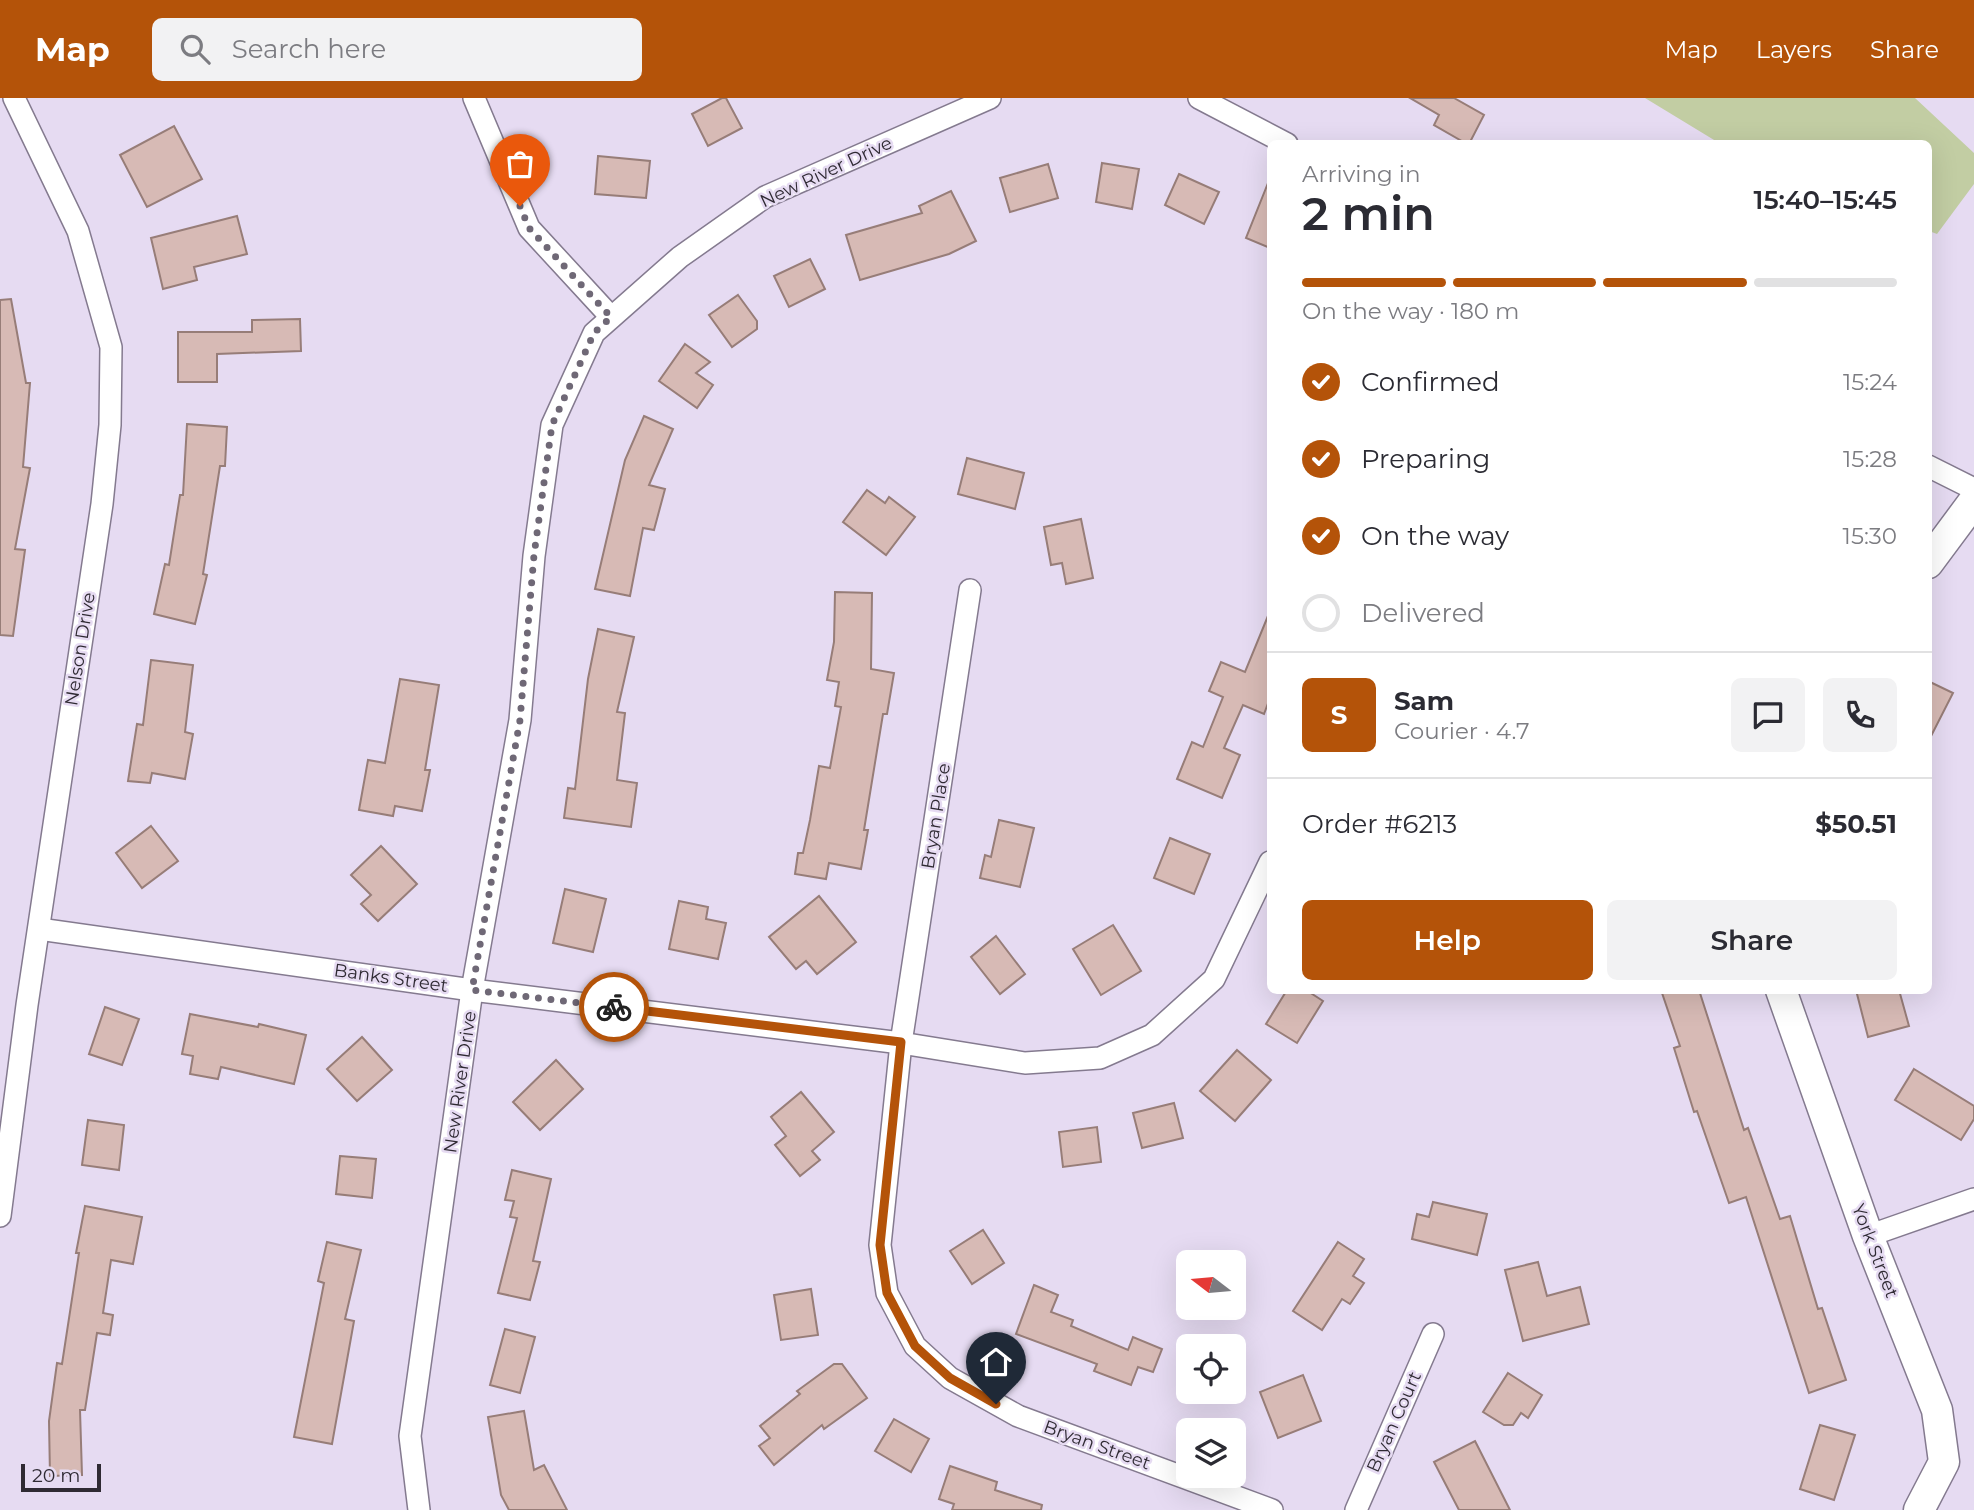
<!DOCTYPE html>
<html lang="en">
<head>
<meta charset="utf-8">
<style>
  body { margin:0; font-family:Montserrat,sans-serif; background:#f2f2f3; color:#2b2b33; height:100vh; display:flex; flex-direction:column; font-size:26px; white-space:nowrap }
  * { box-sizing:border-box; margin:0 }
  p { font-size:23px; color:#7c7c81 }
  .icon { flex:none; width:38px; height:38px; fill:none; stroke:currentColor; stroke-width:2; stroke-linecap:round; stroke-linejoin:round }
  .map { position:relative; flex:1; overflow:hidden }
  .details { position:absolute; left:1267px; top:42px; width:665px; height:854px; display:flex; flex-direction:column; background:#fff; border-radius:10px; box-shadow:0 7px 28px #0002 }
  .details>* { flex:none }
  .needle { width:46px; rotate:286deg }
  .fabs { position:absolute; left:1176px; top:1152px; display:grid; gap:14px }
  .fabs a { display:grid; place-items:center; width:70px; height:70px; border-radius:10px; background:#fff; box-shadow:0 7px 28px #0002; font-size:35px }
  .scale { position:absolute; left:21px; bottom:18px; width:80px; box-sizing:border-box; padding-left:7px; border:4px solid #2f2a33; border-top:0; font-size:19px; line-height:24px; white-space:nowrap; color:#2f2a33; -webkit-text-stroke:5px #e6dbf2; paint-order:stroke }
  .pin { position:absolute; display:grid; place-items:center; width:60px; height:60px; color:#fff; margin:-72px -30px; border-radius:50% 50% 50% 0; rotate:-45deg; box-shadow:0 0 7px #0007 }
  .pin .icon { rotate:45deg }
  .courier { position:absolute; display:grid; place-items:center; width:70px; height:70px; margin:-35px; border:5px solid #b45309; border-radius:50%; background:#fff; color:#222; box-shadow:0 2px 9px #0007 }
  .headline em { font-style:normal; font-weight:600 }
  .headline div { display:flex; flex-direction:column-reverse }
  .headline { display:flex; align-items:center; justify-content:space-between; height:119px; padding:0 35px }
  h1 { font-size:46px; font-weight:600; line-height:52px }
  .bar { display:grid; grid-template-columns:repeat(4,1fr); gap:10px 7px; align-content:center; height:84px; padding:0 35px }
  .bar i { height:9px; border-radius:5px; background:#e1e1e2 }
  .bar .current { background:#b45309 }
  .bar p { grid-column:span 4 }
  .line { display:flex; align-items:center; gap:18px; padding:0 35px; border-top:2px solid #e1e1e2 }
  .line div { flex:1 }
  .round { display:grid; place-items:center; flex:none; width:74px; height:74px; border-radius:10px; background:#f2f2f3 }
  ol { padding:0 35px; list-style:none }
  li { display:flex; align-items:center; gap:21px; height:77px }
  li p { margin-inline-start:auto }
  li .icon { padding:7px; border-radius:50%; background:#b45309; color:#fff; stroke-width:4 }
  li:last-child { color:#7c7c81 }
  li i { width:38px; height:38px; border:4px solid #e1e1e2; border-radius:50% }
  .cta { display:flex; gap:14px; margin-top:auto; padding:14px 35px }
  .cta a { flex:1; height:80px; border-radius:10px; background:#b45309; color:#fff; font-size:28px; font-weight:600; line-height:80px; text-align:center }
  .cta a+a { background:#f2f2f3; color:#2b2b33 }
  header { display:flex; align-items:center; gap:42px; box-sizing:border-box; height:98px; padding:0 35px; background:#b45309; color:#fff }
  header strong { font-size:33px }
  nav { display:flex; gap:38px; margin-inline-start:auto; font-size:24px }
  .search { width:490px; height:63px; background:#f2f2f3; display:flex; align-items:center; gap:18px; box-sizing:border-box; padding:0 24px; border-radius:10px; color:#7c7c81; font-size:26px }
  .map>svg:first-child { display:block }
  .green { fill:#c2cda3 }
  .building { fill:#d7bab5; stroke:#977d78; stroke-width:2 }
  .lines { fill:none; stroke-linecap:round; stroke-linejoin:round }
  .street-casing { stroke:#847a8f; stroke-width:24 }
  .secondary-casing { stroke:#847a8f; stroke-width:33 }
  .street { stroke:#fff; stroke-width:21 }
  .secondary { stroke:#fff; stroke-width:30 }
  .done { stroke:#6f6876; stroke-width:7; stroke-dasharray:0 12.6 }
  .route { stroke:#b45309; stroke-width:9 }
  .labels { text-anchor:middle; stroke-width:5; stroke-linejoin:round; paint-order:stroke }
  .street-label { font-size:18px; fill:#2f2a33; stroke:#e6dbf2 }
</style>
</head>
<body>
<header>
<strong>Map</strong>
<div class="search"><svg class="icon" aria-label="search" viewBox="0 0 24 24"><circle cx="10" cy="10" r="6"/><path d="M15 15l6 6"/></svg>Search here</div>
<nav><a>Map</a><a>Layers</a><a>Share</a></nav>
</header>
<div class="map">
<svg width="1974" height="1412" viewBox="0 0 1974 1412">
  <rect width="100%" height="100%" fill="#e6dbf2"/>
  <path class="green" d="M 1645,0 L 1915,0 L 1974,55 L 1974,86 L 1937,136 L 1929,133 L 1928,46 L 1719,45 Z"/>
  <g class="building">
    <path d="M 722,0 L 726,0 L 742,30 L 708,48 L 692,16 Z"/>
    <path d="M 1410,0 L 1454,0 L 1484,17 L 1469,46 L 1467,46 L 1434,27 L 1439,17 Z"/>
    <path d="M 174,28 L 202,81 L 147,109 L 120,57 Z"/>
    <path d="M 598,58 L 650,63 L 646,100 L 595,96 Z"/>
    <path d="M 1102,65 L 1139,71 L 1132,111 L 1096,104 Z"/>
    <path d="M 1048,66 L 1058,100 L 1010,114 L 1000,80 Z"/>
    <path d="M 1179,76 L 1219,94 L 1204,126 L 1165,107 Z"/>
    <path d="M 1270,80 L 1270,150 L 1246,140 Z"/>
    <path d="M 951,93 L 976,143 L 949,156 L 860,182 L 846,137 L 922,115 L 919,108 Z"/>
    <path d="M 237,118 L 247,156 L 194,169 L 197,182 L 163,191 L 151,140 Z"/>
    <path d="M 810,161 L 825,191 L 789,209 L 774,178 Z"/>
    <path d="M 738,197 L 757,223 L 757,231 L 732,249 L 709,217 Z"/>
    <path d="M 11,201 L 26,285 L 30,285 L 23,369 L 30,370 L 15,451 L 25,452 L 13,538 L 0,537 L 0,202 Z"/>
    <path d="M 300,221 L 301,253 L 217,256 L 217,284 L 178,284 L 178,234 L 252,234 L 252,222 Z"/>
    <path d="M 685,246 L 710,264 L 696,275 L 713,287 L 697,310 L 659,283 Z"/>
    <path d="M 644,318 L 673,331 L 649,387 L 665,391 L 654,432 L 643,430 L 630,498 L 595,491 L 625,362 Z"/>
    <path d="M 187,326 L 227,329 L 225,368 L 220,368 L 203,476 L 207,477 L 195,526 L 154,516 L 165,466 L 169,467 L 180,397 L 183,397 Z"/>
    <path d="M 967,360 L 1024,375 L 1015,411 L 958,396 Z"/>
    <path d="M 867,392 L 885,405 L 889,399 L 915,419 L 886,457 L 843,424 Z"/>
    <path d="M 1081,421 L 1093,480 L 1066,486 L 1062,465 L 1051,467 L 1044,429 Z"/>
    <path d="M 835,494 L 872,495 L 871,571 L 894,575 L 887,616 L 883,616 L 864,732 L 868,732 L 861,771 L 829,765 L 826,781 L 795,776 L 798,755 L 803,755 L 810,722 L 819,668 L 830,670 L 841,609 L 835,608 L 839,584 L 827,582 L 834,544 Z"/>
    <path d="M 1270,513 L 1270,600 L 1264,616 L 1243,607 L 1224,650 L 1240,657 L 1222,700 L 1177,681 L 1192,644 L 1203,649 L 1223,599 L 1209,593 L 1221,564 L 1245,574 Z"/>
    <path d="M 598,531 L 634,539 L 617,614 L 625,615 L 617,682 L 637,685 L 631,729 L 564,720 L 568,690 L 575,691 L 588,581 Z"/>
    <path d="M 151,562 L 193,567 L 185,634 L 193,636 L 185,681 L 152,675 L 150,685 L 128,683 L 137,626 L 143,627 Z"/>
    <path d="M 400,581 L 439,587 L 425,672 L 430,672 L 422,713 L 395,708 L 393,718 L 359,712 L 368,662 L 385,665 Z"/>
    <path d="M 1928,583 L 1953,595 L 1928,644 Z"/>
    <path d="M 999,722 L 1034,730 L 1020,789 L 980,780 L 985,757 L 991,759 Z"/>
    <path d="M 151,728 L 178,763 L 142,790 L 116,755 Z"/>
    <path d="M 1170,740 L 1210,756 L 1194,796 L 1154,780 Z"/>
    <path d="M 381,748 L 417,786 L 378,823 L 361,806 L 371,797 L 351,777 Z"/>
    <path d="M 565,791 L 606,801 L 593,854 L 553,845 Z"/>
    <path d="M 819,798 L 856,844 L 817,876 L 806,863 L 796,871 L 769,839 Z"/>
    <path d="M 679,803 L 708,809 L 706,821 L 726,825 L 718,861 L 669,851 Z"/>
    <path d="M 1113,827 L 1141,873 L 1101,897 L 1073,851 Z"/>
    <path d="M 996,838 L 1025,876 L 1000,896 L 971,859 Z"/>
    <path d="M 1287,892 L 1306,892 L 1323,903 L 1297,945 L 1266,926 Z"/>
    <path d="M 1661,892 L 1699,892 L 1744,1032 L 1748,1030 L 1780,1121 L 1790,1118 L 1818,1211 L 1822,1210 L 1846,1282 L 1809,1295 L 1746,1099 L 1729,1105 L 1697,1013 L 1694,1014 L 1674,950 L 1680,948 Z"/>
    <path d="M 1856,892 L 1899,892 L 1909,928 L 1868,939 Z"/>
    <path d="M 105,909 L 139,921 L 122,967 L 89,956 Z"/>
    <path d="M 190,916 L 258,929 L 259,926 L 306,937 L 294,986 L 221,969 L 218,981 L 190,976 L 193,958 L 182,956 Z"/>
    <path d="M 362,939 L 392,972 L 357,1003 L 327,971 Z"/>
    <path d="M 1237,952 L 1271,982 L 1235,1023 L 1200,993 Z"/>
    <path d="M 556,962 L 583,991 L 540,1032 L 513,1004 Z"/>
    <path d="M 1914,971 L 1974,1008 L 1974,1021 L 1961,1042 L 1895,1002 Z"/>
    <path d="M 801,994 L 834,1034 L 812,1053 L 820,1062 L 800,1078 L 775,1047 L 786,1038 L 771,1019 Z"/>
    <path d="M 1174,1005 L 1183,1040 L 1142,1050 L 1133,1015 Z"/>
    <path d="M 88,1022 L 124,1027 L 119,1072 L 82,1067 Z"/>
    <path d="M 1097,1029 L 1101,1064 L 1063,1069 L 1059,1034 Z"/>
    <path d="M 340,1058 L 376,1061 L 372,1100 L 336,1096 Z"/>
    <path d="M 512,1072 L 551,1081 L 533,1163 L 540,1164 L 530,1202 L 498,1195 L 517,1120 L 510,1119 L 514,1103 L 505,1102 Z"/>
    <path d="M 1433,1104 L 1487,1116 L 1477,1157 L 1412,1141 L 1417,1116 L 1429,1119 Z"/>
    <path d="M 85,1108 L 142,1119 L 133,1166 L 111,1162 L 103,1215 L 113,1217 L 110,1237 L 97,1235 L 85,1312 L 80,1312 L 82,1377 L 50,1378 L 49,1323 L 57,1265 L 62,1266 L 79,1155 L 76,1155 Z"/>
    <path d="M 983,1132 L 1004,1165 L 972,1186 L 950,1153 Z"/>
    <path d="M 327,1144 L 361,1152 L 345,1221 L 354,1223 L 332,1346 L 294,1339 L 324,1185 L 318,1183 Z"/>
    <path d="M 1338,1144 L 1364,1161 L 1353,1178 L 1364,1185 L 1350,1206 L 1342,1201 L 1322,1232 L 1293,1213 Z"/>
    <path d="M 1538,1164 L 1547,1198 L 1580,1189 L 1589,1226 L 1523,1243 L 1505,1172 Z"/>
    <path d="M 1034,1187 L 1058,1197 L 1051,1214 L 1073,1222 L 1071,1228 L 1128,1252 L 1133,1239 L 1162,1251 L 1153,1274 L 1138,1269 L 1131,1287 L 1094,1273 L 1097,1266 L 1016,1236 Z"/>
    <path d="M 811,1191 L 818,1237 L 781,1242 L 774,1197 Z"/>
    <path d="M 505,1231 L 535,1239 L 520,1295 L 490,1287 Z"/>
    <path d="M 834,1266 L 842,1266 L 867,1300 L 824,1331 L 822,1327 L 774,1367 L 759,1348 L 770,1340 L 760,1328 L 800,1296 L 797,1293 Z"/>
    <path d="M 1508,1275 L 1542,1297 L 1528,1320 L 1521,1315 L 1513,1327 L 1504,1327 L 1483,1314 Z"/>
    <path d="M 1303,1277 L 1321,1323 L 1278,1340 L 1260,1294 Z"/>
    <path d="M 524,1313 L 534,1372 L 544,1367 L 567,1412 L 509,1412 L 501,1397 L 488,1319 Z"/>
    <path d="M 894,1321 L 929,1341 L 911,1374 L 875,1353 Z"/>
    <path d="M 1820,1327 L 1855,1337 L 1834,1402 L 1800,1391 Z"/>
    <path d="M 1475,1343 L 1510,1412 L 1459,1412 L 1434,1364 Z"/>
    <path d="M 950,1368 L 997,1384 L 995,1392 L 1042,1407 L 1041,1412 L 952,1412 L 954,1406 L 939,1401 Z"/>
  </g>
  <g class="lines">
    <g class="street-casing">
      <g id="street">
        <path d="M 474,0 L 529,130 L 611,219"/>
        <path d="M 1199,0 L 1287,46"/>
        <path d="M 1928,368 L 1974,391"/>
        <path d="M 970,492 L 901,945 L 880,1147 L 887,1195 L 915,1248 L 950,1280 L 1018,1318 L 1272,1412"/>
        <path d="M 39,831 L 472,892 L 901,945 L 1025,965 L 1100,960 L 1152,937 L 1214,881 L 1270,764"/>
        <path d="M 0,1118 L 27,907 L 102,406 L 110,327 L 111,249 L 78,133 L 14,0"/>
        <path d="M 1868,1138 L 1974,1101"/>
        <path d="M 419,1412 L 410,1338 L 472,892 L 520,622 L 534,458 L 552,327 L 594,235 L 680,159 L 765,99 L 990,0"/>
        <path d="M 1356,1412 L 1433,1236"/>
      </g>
    </g>
    <g class="secondary-casing">
      <g id="secondary">
        <path d="M 1928,465 L 1974,403"/>
        <path d="M 1781,892 L 1868,1138 L 1937,1312 L 1944,1364 L 1919,1412"/>
      </g>
    </g>
    <use href="#street" class="street"/>
    <use href="#secondary" class="secondary"/>
  </g>
  <g class="lines">
    <path class="done" d="M 520,108 L 529,130 L 611,219 L 594,235 L 552,327 L 534,457 L 520,622 L 472,892 L 614,909"/>
    <path class="route" d="M 614,909 L 901,944 L 880,1147 L 887,1195 L 915,1248 L 950,1280 L 996,1306"/>
  </g>
  <g class="labels">
    <g class="street-label">
      <text transform="translate(826 74) rotate(-25)" y="6">New River Drive</text>
      <text transform="translate(80 551) rotate(-81)" y="6">Nelson Drive</text>
      <text transform="translate(936 718) rotate(-81)" y="6">Bryan Place</text>
      <text transform="translate(391 880) rotate(8)" y="6">Banks Street</text>
      <text transform="translate(460 984) rotate(-82)" y="6">New River Drive</text>
      <text transform="translate(1875 1153) rotate(69)" y="6">York Street</text>
      <text transform="translate(1394 1324) rotate(-66)" y="6">Bryan Court</text>
      <text transform="translate(1097 1347) rotate(20)" y="6">Bryan Street</text>
    </g>
  </g>
</svg>
<div class="fabs">
<a><svg class="needle" viewBox="-14 -14 28 28"><path d="M0-13l5 13h-10z" fill="#e53935"/><path d="M0 13l5-13h-10z" fill="#7c7c81"/></svg></a>
<a><svg class="icon" aria-label="locate" viewBox="0 0 24 24"><circle cx="12" cy="12" r="6"/><path d="M12 2v4M12 18v4M2 12h4M18 12h4"/></svg></a>
<a><svg class="icon" aria-label="layers" viewBox="0 0 24 24"><path d="M12 4l9 5-9 5-9-5zM3 14l9 5 9-5"/></svg></a>
</div>
<div class="scale">20 m</div>
<div class="pin" style="left:520px;top:108px;background:#ea580c"><svg class="icon" aria-label="bag" viewBox="0 0 24 24"><path d="M5 8h14l-1 12H6zM9 8a3 3 0 0 1 6 0"/></svg></div>
<div class="pin" style="left:996px;top:1306px;background:#1f2937"><svg class="icon" aria-label="home" viewBox="0 0 24 24"><path d="M3 11l9-7 9 7M6 9v11h12V9"/></svg></div>
<div class="courier" style="left:614px;top:909px"><svg class="icon" aria-label="bike" viewBox="0 0 24 24"><circle cx="6" cy="16" r="4"/><circle cx="18" cy="16" r="4"/><path d="M6 16l4-8h5l3 8M10 8l3 8H6M13 5h3"/></svg></div>
<section class="details">
<div class="headline"><div><h1>2 min</h1><p>Arriving in</p></div><em>15:40–15:45</em></div>
<div class="bar"><i class="current"></i><i class="current"></i><i class="current"></i><i></i><p>On the way · 180 m</p></div>
<ol>
<li><svg class="icon" aria-label="check" viewBox="0 0 24 24"><path d="M5 12l5 5 9-10"/></svg>Confirmed<p>15:24</p></li>
<li><svg class="icon" aria-label="check" viewBox="0 0 24 24"><path d="M5 12l5 5 9-10"/></svg>Preparing<p>15:28</p></li>
<li><svg class="icon" aria-label="check" viewBox="0 0 24 24"><path d="M5 12l5 5 9-10"/></svg>On the way<p>15:30</p></li>
<li><i></i>Delivered</li>
</ol>
<div class="line" style="height:126px"><b class="round" style="background:#b45309;color:#fff">S</b><div><b>Sam</b><p>Courier · 4.7</p></div><a class="round"><svg class="icon" aria-label="chat" viewBox="0 0 24 24"><path d="M4 5h16v11H9l-5 4z"/></svg></a><a class="round"><svg class="icon" aria-label="phone" viewBox="0 0 24 24"><path d="M5 4h4l2 5-3 2q2 4 5 5l2-3 5 2v4C11 20 4 13 5 4z"/></svg></a></div>
<div class="line" style="height:91px"><div>Order #6213</div><b>$50.51</b></div>
<div class="cta"><a>Help</a><a>Share</a></div>
</section>
</div>
</body>
</html>
